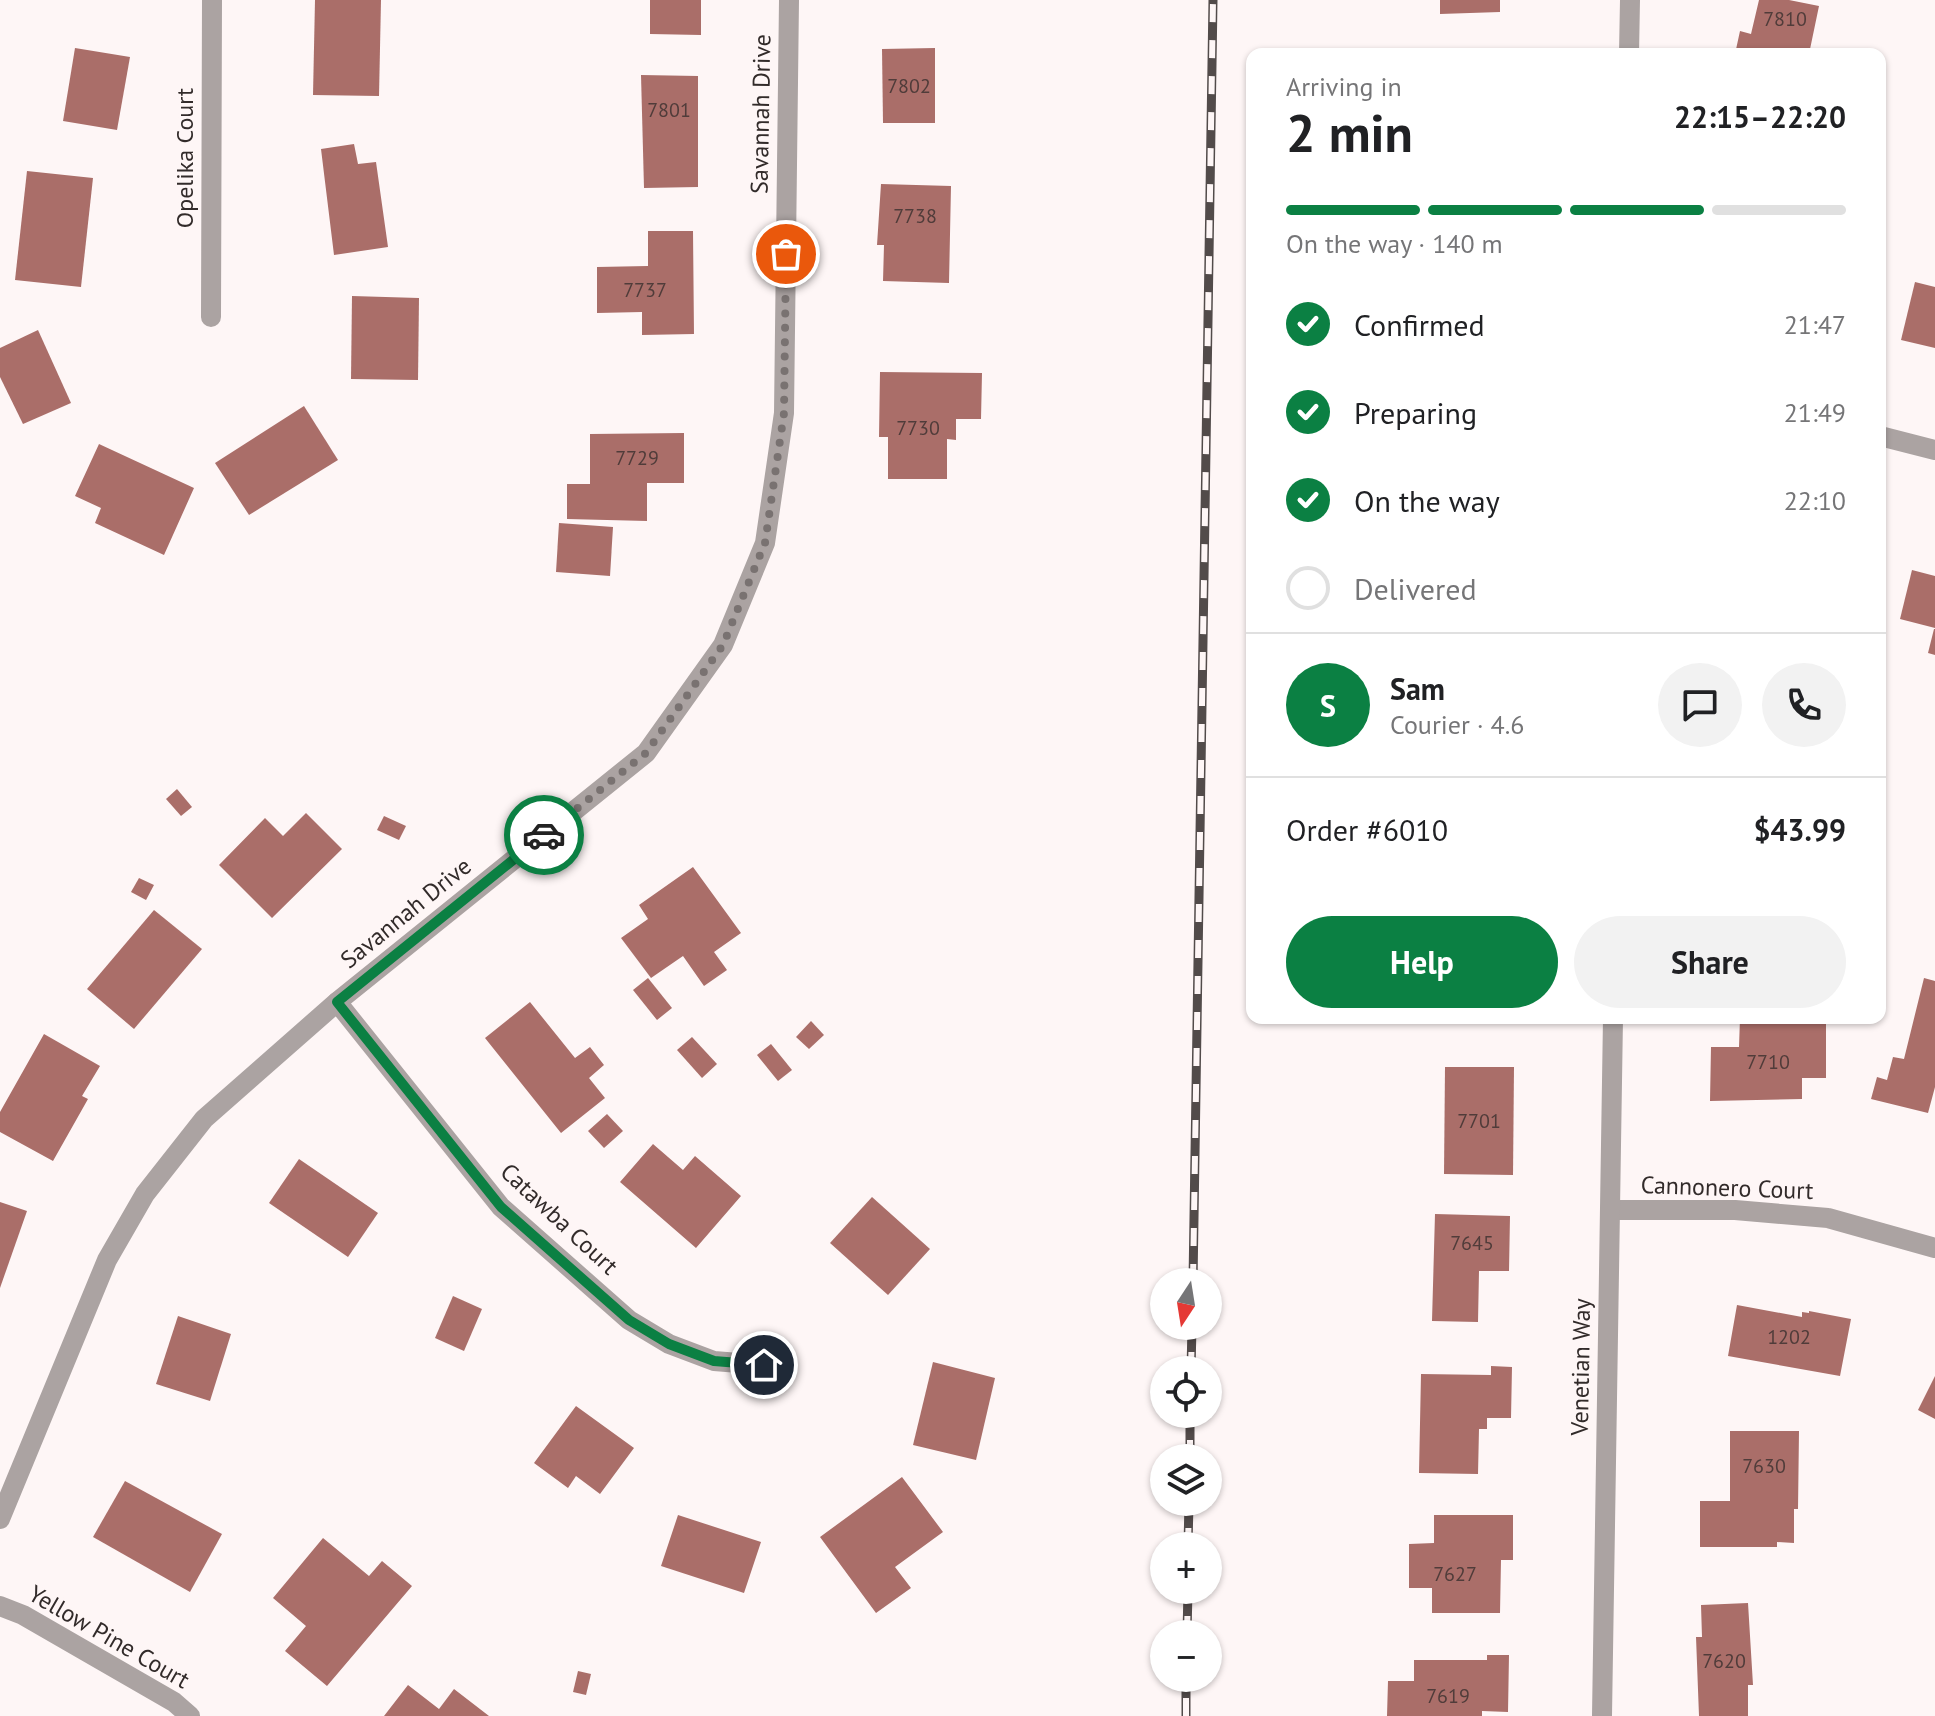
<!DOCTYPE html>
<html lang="en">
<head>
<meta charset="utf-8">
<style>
  body { margin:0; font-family:"PT Sans",sans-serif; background:#f2f2f2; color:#202124; height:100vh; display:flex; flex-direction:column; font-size:30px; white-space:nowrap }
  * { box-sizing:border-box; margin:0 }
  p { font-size:26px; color:#757577 }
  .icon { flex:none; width:44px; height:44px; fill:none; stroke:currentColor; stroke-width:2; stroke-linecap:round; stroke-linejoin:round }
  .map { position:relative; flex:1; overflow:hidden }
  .side { position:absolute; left:1246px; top:48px; width:640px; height:976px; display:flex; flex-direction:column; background:#fff; border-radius:16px; box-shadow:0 2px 6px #0004 }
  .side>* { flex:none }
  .needle { width:52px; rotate:192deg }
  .fabs { position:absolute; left:1150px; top:1268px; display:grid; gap:16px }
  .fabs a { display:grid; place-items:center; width:72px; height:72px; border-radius:50%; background:#fff; box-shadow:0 2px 6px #0004; font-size:40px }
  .pin { position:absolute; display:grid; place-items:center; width:68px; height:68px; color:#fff; margin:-34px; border:4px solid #fff; border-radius:50%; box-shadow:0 2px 8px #0007 }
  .courier { position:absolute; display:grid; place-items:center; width:80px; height:80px; margin:-40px; border:6px solid #0b8043; border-radius:50%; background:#fff; color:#222; box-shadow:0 2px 10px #0007 }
  .head em { font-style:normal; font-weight:600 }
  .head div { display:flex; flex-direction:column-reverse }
  .head { display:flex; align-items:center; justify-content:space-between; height:136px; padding:0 40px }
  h1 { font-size:52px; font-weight:600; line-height:60px }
  .bar { display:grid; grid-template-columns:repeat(4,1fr); gap:12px 8px; align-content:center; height:96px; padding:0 40px }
  .bar i { height:10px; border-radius:6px; background:#e0e0e0 }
  .bar .current { background:#0b8043 }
  .bar p { grid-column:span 4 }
  .line { display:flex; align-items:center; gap:20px; padding:0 40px; border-top:2px solid #e0e0e0 }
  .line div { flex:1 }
  .round { display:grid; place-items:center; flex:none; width:84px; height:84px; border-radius:42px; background:#f2f2f2 }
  ol { padding:0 40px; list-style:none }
  li { display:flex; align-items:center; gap:24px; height:88px }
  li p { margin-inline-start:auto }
  li .icon { padding:8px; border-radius:50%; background:#0b8043; color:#fff; stroke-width:4 }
  li:last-child { color:#757577 }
  li i { width:44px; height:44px; border:4px solid #e0e0e0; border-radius:50% }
  .action { display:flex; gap:16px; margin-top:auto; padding:16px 40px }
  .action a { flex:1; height:92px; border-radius:48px; background:#0b8043; color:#fff; font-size:32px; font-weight:600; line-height:92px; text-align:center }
  .action a+a { background:#f2f2f2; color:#202124 }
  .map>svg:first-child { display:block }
  .building { fill:#aa6e69 }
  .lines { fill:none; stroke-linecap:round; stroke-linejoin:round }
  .street { stroke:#aba3a2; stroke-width:20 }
  .rail-casing { stroke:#524b4a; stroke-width:9 }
  .rail { stroke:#fef6f6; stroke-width:6; stroke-dasharray:18; stroke-linecap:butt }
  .done { stroke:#797271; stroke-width:8; stroke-dasharray:0 14.4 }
  .route { stroke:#0b8043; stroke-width:10 }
  .labels { text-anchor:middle; stroke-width:6; stroke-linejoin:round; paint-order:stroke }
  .number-label { font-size:20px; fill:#503c3a }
  .street-label { font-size:24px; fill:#322b2a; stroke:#fef6f6 }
</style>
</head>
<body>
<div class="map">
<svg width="1935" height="1716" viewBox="0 0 1935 1716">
  <rect width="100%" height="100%" fill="#fef6f6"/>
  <g class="building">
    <path d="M 315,0 L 381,0 L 379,96 L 313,95 Z"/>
    <path d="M 650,0 L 701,0 L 701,35 L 650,34 Z"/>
    <path d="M 1440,0 L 1500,0 L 1500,12 L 1440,14 Z"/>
    <path d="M 1759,0 L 1789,0 L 1819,6 L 1809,54 L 1735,54 L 1740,31 L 1751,34 Z"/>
    <path d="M 75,48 L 130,57 L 117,130 L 63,121 Z"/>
    <path d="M 935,48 L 935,123 L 883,123 L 882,49 Z"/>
    <path d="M 641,75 L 698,76 L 698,187 L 644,188 Z"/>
    <path d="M 354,144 L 358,164 L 376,162 L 388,247 L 334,255 L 321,149 Z"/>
    <path d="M 27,171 L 93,178 L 81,287 L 15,280 Z"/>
    <path d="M 881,184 L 951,186 L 949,283 L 883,281 L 884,245 L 877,245 Z"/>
    <path d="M 648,231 L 693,231 L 694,334 L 642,335 L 642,312 L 597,313 L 597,267 L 648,266 Z"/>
    <path d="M 1915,282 L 1935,287 L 1935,348 L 1901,340 Z"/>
    <path d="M 352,296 L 419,298 L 418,380 L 351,379 Z"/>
    <path d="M 38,330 L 71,403 L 23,424 L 0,377 L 0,348 Z"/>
    <path d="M 880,372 L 982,373 L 981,419 L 956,419 L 956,440 L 947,439 L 947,479 L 888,479 L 888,437 L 879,437 Z"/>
    <path d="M 304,406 L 338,460 L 249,515 L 215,463 Z"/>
    <path d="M 684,433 L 684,483 L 647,483 L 647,521 L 567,519 L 567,484 L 590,484 L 590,434 Z"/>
    <path d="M 99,444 L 194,488 L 164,555 L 95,523 L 101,508 L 75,496 Z"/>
    <path d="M 559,523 L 613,527 L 610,576 L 556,572 Z"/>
    <path d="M 1912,570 L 1935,576 L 1935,628 L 1900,619 Z"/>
    <path d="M 1934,629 L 1935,629 L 1935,655 L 1928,653 Z"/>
    <path d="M 177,789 L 192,807 L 181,816 L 166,799 Z"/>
    <path d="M 306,813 L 342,849 L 272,918 L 219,865 L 265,818 L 283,836 Z"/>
    <path d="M 384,816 L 406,826 L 399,840 L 377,830 Z"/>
    <path d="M 693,867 L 741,933 L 714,952 L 727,970 L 704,986 L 683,956 L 651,978 L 621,938 L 648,919 L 639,905 Z"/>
    <path d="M 139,878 L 154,885 L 146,900 L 131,892 Z"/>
    <path d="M 154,910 L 202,949 L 134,1029 L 87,989 Z"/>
    <path d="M 648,978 L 672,1008 L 657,1020 L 633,990 Z"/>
    <path d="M 1924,978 L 1935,981 L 1935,1087 L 1928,1113 L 1871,1099 L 1877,1077 L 1887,1080 L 1893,1057 L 1904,1059 Z"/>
    <path d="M 530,1002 L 575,1058 L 590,1047 L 604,1065 L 589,1078 L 605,1098 L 561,1133 L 485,1038 Z"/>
    <path d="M 1740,1018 L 1826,1018 L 1826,1078 L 1802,1078 L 1802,1099 L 1710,1101 L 1711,1047 L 1739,1047 Z"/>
    <path d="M 811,1021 L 824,1035 L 809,1049 L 796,1037 Z"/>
    <path d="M 44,1034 L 100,1066 L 82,1096 L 88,1099 L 53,1161 L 0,1132 L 0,1112 Z"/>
    <path d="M 692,1037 L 717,1064 L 702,1078 L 677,1050 Z"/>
    <path d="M 771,1044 L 792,1070 L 778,1081 L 757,1055 Z"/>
    <path d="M 1445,1067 L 1514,1067 L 1513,1175 L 1444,1174 Z"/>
    <path d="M 607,1114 L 623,1131 L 604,1148 L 588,1131 Z"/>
    <path d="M 653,1144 L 683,1170 L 695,1156 L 741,1196 L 696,1248 L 620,1182 Z"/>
    <path d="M 299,1159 L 378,1213 L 348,1257 L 269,1203 Z"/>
    <path d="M 872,1197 L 930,1249 L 888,1295 L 830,1243 Z"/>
    <path d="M 0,1202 L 27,1211 L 0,1288 Z"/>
    <path d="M 1435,1214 L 1510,1216 L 1509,1271 L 1479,1271 L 1478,1322 L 1432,1321 Z"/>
    <path d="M 453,1296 L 482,1309 L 464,1351 L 435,1338 Z"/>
    <path d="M 1737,1305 L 1802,1317 L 1802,1312 L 1809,1313 L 1809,1311 L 1851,1319 L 1840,1376 L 1728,1356 Z"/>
    <path d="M 178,1316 L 231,1334 L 210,1401 L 156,1384 Z"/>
    <path d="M 933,1362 L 995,1378 L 976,1460 L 913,1445 Z"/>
    <path d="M 1491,1366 L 1512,1367 L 1511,1418 L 1487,1418 L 1487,1429 L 1479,1429 L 1478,1474 L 1419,1473 L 1421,1374 L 1491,1375 Z"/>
    <path d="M 1935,1376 L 1935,1419 L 1918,1410 Z"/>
    <path d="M 576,1406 L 634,1448 L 600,1494 L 576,1476 L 568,1488 L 534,1463 Z"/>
    <path d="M 1730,1431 L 1799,1431 L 1798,1509 L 1794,1509 L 1794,1543 L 1777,1542 L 1777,1547 L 1700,1547 L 1700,1501 L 1730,1501 Z"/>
    <path d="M 902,1477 L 943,1532 L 895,1567 L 911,1588 L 876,1613 L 820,1537 Z"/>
    <path d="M 125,1481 L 222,1534 L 190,1592 L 93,1537 Z"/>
    <path d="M 678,1515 L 761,1542 L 744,1593 L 661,1566 Z"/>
    <path d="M 1434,1515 L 1513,1515 L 1513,1560 L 1501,1560 L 1500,1613 L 1432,1613 L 1432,1588 L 1409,1588 L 1409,1544 L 1434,1543 Z"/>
    <path d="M 323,1538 L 369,1576 L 382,1561 L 412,1586 L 327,1686 L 285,1651 L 306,1626 L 273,1598 Z"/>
    <path d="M 1748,1603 L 1753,1685 L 1748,1685 L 1748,1716 L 1699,1716 L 1696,1637 L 1702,1637 L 1701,1605 Z"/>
    <path d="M 1487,1655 L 1509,1655 L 1508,1712 L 1482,1711 L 1482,1716 L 1387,1716 L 1388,1681 L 1414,1681 L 1414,1660 L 1487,1660 Z"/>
    <path d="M 578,1671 L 591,1674 L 586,1695 L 573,1692 Z"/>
    <path d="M 408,1685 L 439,1709 L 454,1689 L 489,1716 L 384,1716 Z"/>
  </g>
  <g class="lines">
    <g class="street">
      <path d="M 1629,54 L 1630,0"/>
      <path d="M 211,317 L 212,0"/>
      <path d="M 1880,436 L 1935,450"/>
      <path d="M 337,1002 L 501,1207 L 629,1320 L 669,1344 L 714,1361 L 764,1365"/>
      <path d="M 1610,1210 L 1735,1210 L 1828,1218 L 1935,1248"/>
      <path d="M 0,1519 L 107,1260 L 145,1194 L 204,1119 L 337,1002 L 646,753 L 723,645 L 765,543 L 784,413 L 789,0"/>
      <path d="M 0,1606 L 23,1615 L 174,1702 L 190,1716"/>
      <path d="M 1602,1716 L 1613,1018"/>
    </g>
    <g class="rail-casing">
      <g id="rail">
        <path d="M 1193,1282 L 1213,0"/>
        <path d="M 1191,1370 L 1192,1326"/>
        <path d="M 1190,1458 L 1190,1414"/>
        <path d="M 1188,1546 L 1189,1502"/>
        <path d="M 1187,1634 L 1188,1590"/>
        <path d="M 1186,1716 L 1186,1678"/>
      </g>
    </g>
    <use href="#rail" class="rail"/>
  </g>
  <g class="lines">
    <path class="done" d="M 544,835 L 646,753 L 723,645 L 765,543 L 784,413 L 786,254"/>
    <path class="route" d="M 544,835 L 337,1002 L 501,1207 L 629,1320 L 669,1344 L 714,1361 L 764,1365"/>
  </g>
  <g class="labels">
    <g class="number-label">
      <text x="1785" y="26">7810</text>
      <text x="909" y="93">7802</text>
      <text x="669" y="117">7801</text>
      <text x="915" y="223">7738</text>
      <text x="645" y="297">7737</text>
      <text x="918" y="435">7730</text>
      <text x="637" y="465">7729</text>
      <text x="1768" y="1069">7710</text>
      <text x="1479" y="1128">7701</text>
      <text x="1472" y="1250">7645</text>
      <text x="1789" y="1344">1202</text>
      <text x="1764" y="1473">7630</text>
      <text x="1455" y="1581">7627</text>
      <text x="1724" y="1668">7620</text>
      <text x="1448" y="1703">7619</text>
    </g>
    <g class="street-label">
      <text transform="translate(761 114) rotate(-89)" y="8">Savannah Drive</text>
      <text transform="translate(185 158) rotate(-90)" y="8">Opelika Court</text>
      <text transform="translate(406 913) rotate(-39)" y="8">Savannah Drive</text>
      <text transform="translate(1727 1188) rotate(2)" y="8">Cannonero Court</text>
      <text transform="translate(559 1219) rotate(43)" y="8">Catawba Court</text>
      <text transform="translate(1581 1367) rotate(-89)" y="8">Venetian Way</text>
      <text transform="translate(109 1637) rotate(30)" y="8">Yellow Pine Court</text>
    </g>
  </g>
</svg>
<div class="fabs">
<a><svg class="needle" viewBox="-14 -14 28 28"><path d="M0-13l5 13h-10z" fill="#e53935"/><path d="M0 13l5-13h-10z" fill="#757577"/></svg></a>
<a><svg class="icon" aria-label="locate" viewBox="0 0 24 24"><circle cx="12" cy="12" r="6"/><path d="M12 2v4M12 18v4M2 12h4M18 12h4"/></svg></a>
<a><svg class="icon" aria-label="layers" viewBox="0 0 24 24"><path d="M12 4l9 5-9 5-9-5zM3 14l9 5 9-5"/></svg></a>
<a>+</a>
<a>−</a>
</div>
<div class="pin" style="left:786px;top:254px;background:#ea580c"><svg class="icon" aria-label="bag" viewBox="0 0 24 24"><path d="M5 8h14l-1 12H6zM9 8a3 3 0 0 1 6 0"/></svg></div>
<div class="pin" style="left:764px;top:1365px;background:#1f2937"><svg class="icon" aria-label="home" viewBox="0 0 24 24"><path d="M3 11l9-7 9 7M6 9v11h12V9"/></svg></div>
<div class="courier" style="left:544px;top:835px"><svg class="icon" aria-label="car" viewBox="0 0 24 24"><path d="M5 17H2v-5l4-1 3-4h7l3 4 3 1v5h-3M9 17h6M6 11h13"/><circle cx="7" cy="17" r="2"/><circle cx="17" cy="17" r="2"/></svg></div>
<section class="side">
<div class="head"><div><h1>2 min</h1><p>Arriving in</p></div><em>22:15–22:20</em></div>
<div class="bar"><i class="current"></i><i class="current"></i><i class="current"></i><i></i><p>On the way · 140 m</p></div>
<ol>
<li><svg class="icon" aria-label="check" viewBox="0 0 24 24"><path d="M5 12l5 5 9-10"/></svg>Confirmed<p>21:47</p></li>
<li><svg class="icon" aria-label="check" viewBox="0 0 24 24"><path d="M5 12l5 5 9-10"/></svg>Preparing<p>21:49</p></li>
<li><svg class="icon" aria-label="check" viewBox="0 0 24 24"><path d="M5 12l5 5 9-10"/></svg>On the way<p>22:10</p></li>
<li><i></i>Delivered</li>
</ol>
<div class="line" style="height:144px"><b class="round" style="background:#0b8043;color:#fff">S</b><div><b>Sam</b><p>Courier · 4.6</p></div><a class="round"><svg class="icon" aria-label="chat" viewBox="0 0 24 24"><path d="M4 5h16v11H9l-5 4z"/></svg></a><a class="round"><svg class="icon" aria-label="phone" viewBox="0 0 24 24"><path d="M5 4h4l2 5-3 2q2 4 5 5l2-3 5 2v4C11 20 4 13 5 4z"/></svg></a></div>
<div class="line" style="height:104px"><div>Order #6010</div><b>$43.99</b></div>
<div class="action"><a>Help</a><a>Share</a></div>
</section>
</div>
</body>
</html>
